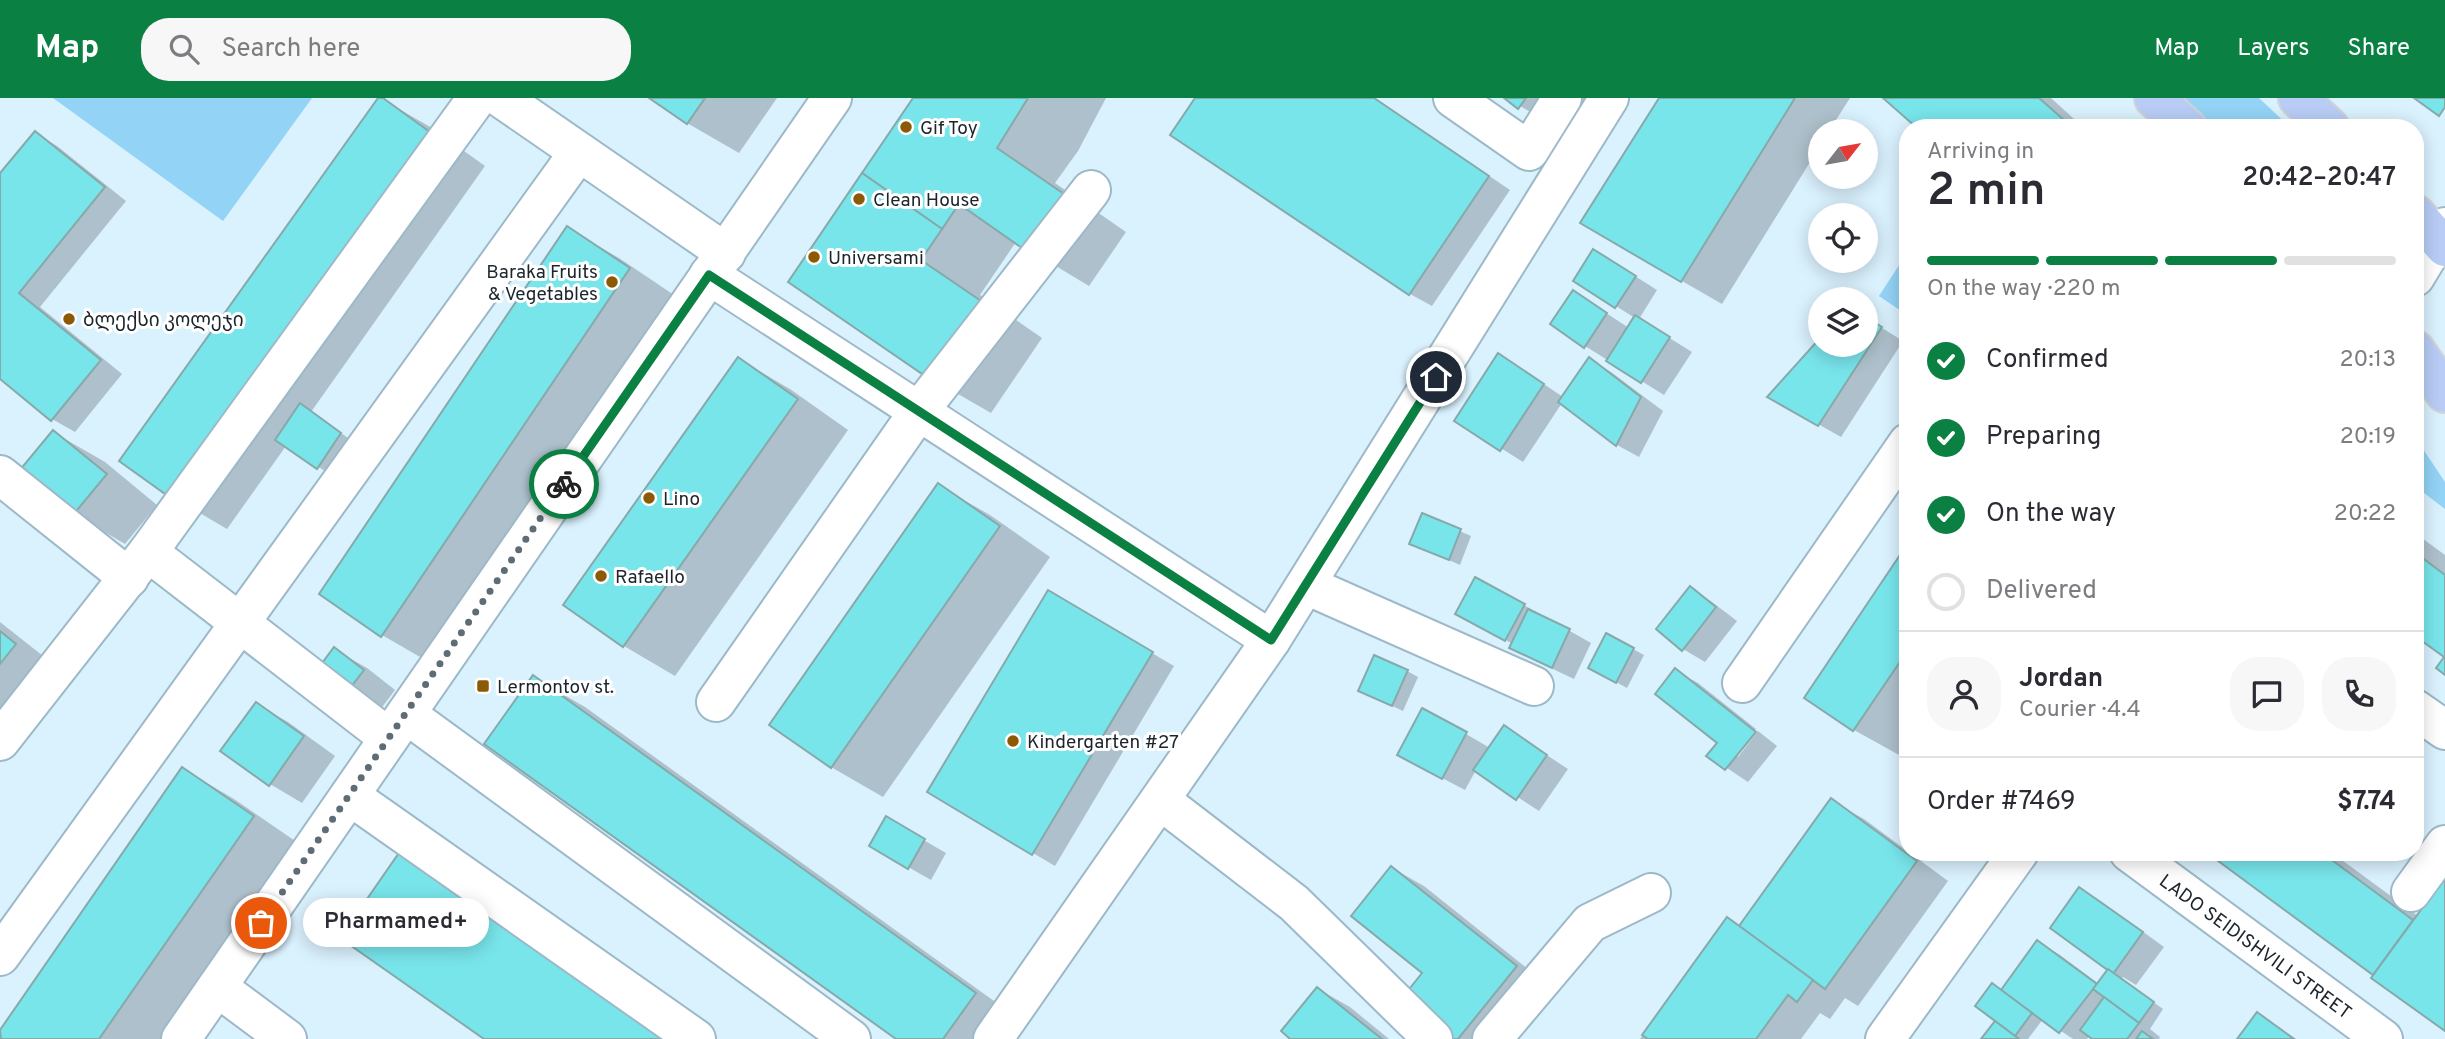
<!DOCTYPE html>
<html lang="en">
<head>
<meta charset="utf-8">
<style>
  body { margin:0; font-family:Overpass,"Noto Sans Georgian",sans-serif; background:#f7f7f7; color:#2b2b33; height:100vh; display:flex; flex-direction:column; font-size:26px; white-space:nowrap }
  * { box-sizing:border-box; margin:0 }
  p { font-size:23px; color:#7c7c81 }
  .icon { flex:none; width:38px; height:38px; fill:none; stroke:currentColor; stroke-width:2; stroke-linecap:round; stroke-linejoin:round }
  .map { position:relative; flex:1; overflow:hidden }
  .panel { position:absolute; left:1899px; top:21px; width:525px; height:742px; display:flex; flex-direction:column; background:#fff; border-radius:28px; box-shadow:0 4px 18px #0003 }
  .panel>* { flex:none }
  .needle { width:46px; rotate:59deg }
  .tools { position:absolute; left:1808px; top:21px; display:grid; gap:14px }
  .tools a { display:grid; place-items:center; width:70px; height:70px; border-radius:50%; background:#fff; box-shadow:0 4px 18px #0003; font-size:35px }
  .pin { position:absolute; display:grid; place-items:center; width:60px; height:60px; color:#fff; margin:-30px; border:4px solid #fff; border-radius:50%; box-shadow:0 2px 7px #0007 }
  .courier { position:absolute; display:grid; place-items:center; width:70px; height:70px; margin:-35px; border:5px solid #0b8043; border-radius:50%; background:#fff; color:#222; box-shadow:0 2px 9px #0007 }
  .bubble { position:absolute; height:49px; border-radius:24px; background:#fff; box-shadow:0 4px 18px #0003; font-size:23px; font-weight:600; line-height:49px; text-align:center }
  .headline em { font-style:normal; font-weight:600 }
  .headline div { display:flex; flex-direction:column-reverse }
  .headline { display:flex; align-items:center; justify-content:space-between; height:119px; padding:0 28px }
  h1 { font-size:46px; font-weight:600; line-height:52px }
  .bar { display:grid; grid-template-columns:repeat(4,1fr); gap:10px 7px; align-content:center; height:84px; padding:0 28px }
  .bar i { height:9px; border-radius:5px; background:#e1e1e2 }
  .bar .active { background:#0b8043 }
  .bar p { grid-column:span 4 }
  .line { display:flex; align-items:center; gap:18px; padding:0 28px; border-top:2px solid #e1e1e2 }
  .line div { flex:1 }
  .round { display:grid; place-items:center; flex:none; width:74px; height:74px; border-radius:28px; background:#f7f7f7 }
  ol { padding:0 28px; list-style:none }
  li { display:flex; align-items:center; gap:21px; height:77px }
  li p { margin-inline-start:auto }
  li .icon { padding:7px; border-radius:50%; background:#0b8043; color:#fff; stroke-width:4 }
  li:last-child { color:#7c7c81 }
  li i { width:38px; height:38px; border:4px solid #e1e1e2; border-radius:50% }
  header { display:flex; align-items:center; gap:42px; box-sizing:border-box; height:98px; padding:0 35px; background:#0b8043; color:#fff }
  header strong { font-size:33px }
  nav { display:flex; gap:38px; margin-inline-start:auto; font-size:24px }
  .search { width:490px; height:63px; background:#f7f7f7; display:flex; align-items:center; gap:18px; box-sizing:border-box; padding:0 24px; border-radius:28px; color:#7c7c81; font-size:26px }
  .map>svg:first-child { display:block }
  .green { fill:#93d3f5 }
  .shadow { fill:#0003 }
  .building { fill:#78e5eb; stroke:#86a9aa; stroke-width:2 }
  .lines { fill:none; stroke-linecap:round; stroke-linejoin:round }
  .minor-casing { stroke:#9db9c8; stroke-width:42 }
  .major-casing { stroke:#d1d3d5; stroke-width:42 }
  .minor { stroke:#fff; stroke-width:38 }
  .major { stroke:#b8ccf5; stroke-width:38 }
  .done { stroke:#5e6c75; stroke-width:7; stroke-dasharray:0 12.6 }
  .route { stroke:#0b8043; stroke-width:9 }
  .poi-dot { fill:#8c5904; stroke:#fff; stroke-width:2.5 }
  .labels { text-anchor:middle; stroke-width:6; stroke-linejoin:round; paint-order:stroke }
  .poi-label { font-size:19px; fill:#1b252b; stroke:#fff; text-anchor:start }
  .street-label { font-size:19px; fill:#1b252b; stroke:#fff }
</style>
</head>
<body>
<header>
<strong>Map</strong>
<div class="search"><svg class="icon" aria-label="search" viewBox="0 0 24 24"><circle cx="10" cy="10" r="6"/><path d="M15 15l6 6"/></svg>Search here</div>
<nav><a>Map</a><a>Layers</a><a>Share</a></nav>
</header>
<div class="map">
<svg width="2445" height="941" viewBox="0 0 2445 941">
  <rect width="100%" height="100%" fill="#daf1fe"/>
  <g class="green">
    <path d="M 53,0 L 312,0 L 223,123 Z"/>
    <path d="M 2173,0 L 2259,0 L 2291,30 L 2207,30 Z"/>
    <path d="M 1907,155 L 1907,217 L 1879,198 Z"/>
    <path d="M 2415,339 L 2445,384 L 2445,411 L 2415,388 Z"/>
  </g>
  <g class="shadow">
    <path d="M 380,0 L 432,30 L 485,68 L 311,314 L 351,342 L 328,375 L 286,348 L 227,431 L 176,401 Z"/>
    <path d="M 652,0 L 777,0 L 739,55 L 687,25 Z"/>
    <path d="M 916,0 L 1106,0 L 1078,53 L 1055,85 L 1126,134 L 1089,188 L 1016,144 L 980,197 L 1042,240 L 991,315 L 932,281 L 790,184 Z"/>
    <path d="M 1197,0 L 1374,0 L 1510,92 L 1432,208 L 1410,196 Z"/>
    <path d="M 1507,0 L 1616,0 L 1583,46 Z"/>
    <path d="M 1661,0 L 1850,0 L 1829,33 L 1820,33 L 1820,48 L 1722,206 L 1682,183 Z"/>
    <path d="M 1886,0 L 2051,0 L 2084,30 L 1919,30 Z"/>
    <path d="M 35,35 L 57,48 L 126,103 L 40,209 L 122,276 L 75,334 L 52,321 L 0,279 L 0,78 Z"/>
    <path d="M 567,130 L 619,160 L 680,201 L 434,567 L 382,537 L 322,496 Z"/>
    <path d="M 1616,166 L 1657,192 L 1639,221 L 1692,254 L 1664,297 L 1585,248 L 1574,194 L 1629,230 L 1635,220 L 1576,183 Z"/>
    <path d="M 1866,220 L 1903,243 L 1841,339 L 1770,299 L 1820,243 L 1820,247 L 1866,247 Z"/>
    <path d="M 738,261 L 790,291 L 848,332 L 675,578 L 624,548 L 566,506 Z"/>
    <path d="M 1589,261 L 1611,274 L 1663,313 L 1639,359 L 1617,347 L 1562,305 L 1523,364 L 1456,322 L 1520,270 L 1563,299 Z"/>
    <path d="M 53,334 L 105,364 L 157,407 L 125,446 L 74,416 Z"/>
    <path d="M 939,388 L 990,417 L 1050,459 L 883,699 L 831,669 Z"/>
    <path d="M 1423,417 L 1471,438 L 1460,467 L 1411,445 Z"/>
    <path d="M 2415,435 L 2445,457 L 2445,558 L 2415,536 Z"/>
    <path d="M 1908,448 L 1908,662 L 1854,632 L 1807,600 Z"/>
    <path d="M 1690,491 L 1712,504 L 1737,523 L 1705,564 L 1683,551 Z"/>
    <path d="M 1048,494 L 1174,568 L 1055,768 L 930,694 Z"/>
    <path d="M 1524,507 L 1591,545 L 1574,581 L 1534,562 L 1511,549 L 1513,546 L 1479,528 Z"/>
    <path d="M 0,524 L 67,577 L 0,624 Z"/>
    <path d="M 1607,537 L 1644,557 L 1627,590 L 1590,570 Z"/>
    <path d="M 335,552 L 367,570 L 395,592 L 377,616 L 345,597 Z"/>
    <path d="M 1407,573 L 1418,579 L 1403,613 L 1361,593 Z"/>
    <path d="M 1676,573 L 1698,585 L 1756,631 L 1736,656 L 1738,659 L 1758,633 L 1777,648 L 1748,684 L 1709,658 L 1720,644 Z"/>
    <path d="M 533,579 L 585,609 L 1026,926 L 1015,941 L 899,941 Z"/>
    <path d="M 256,606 L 288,624 L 335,658 L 302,705 L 270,686 Z"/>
    <path d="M 1504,629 L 1568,671 L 1539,713 L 1476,672 L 1465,692 L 1421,669 L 1466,636 L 1490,650 Z"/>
    <path d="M 183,671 L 234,701 L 304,749 L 172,941 L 4,941 L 0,938 L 0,935 Z"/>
    <path d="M 1831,703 L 1864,721 L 1948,783 L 1858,908 L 1845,900 L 1830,921 L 1820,915 L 1801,941 L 1640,941 L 1727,822 L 1740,829 Z"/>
    <path d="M 887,721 L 946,755 L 931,782 L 871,748 Z"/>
    <path d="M 2209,754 L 2331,754 L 2418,818 L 2445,782 L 2445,931 L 2376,876 Z"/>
    <path d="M 1392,770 L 1424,788 L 1548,887 L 1505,941 L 1456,941 L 1424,875 Z"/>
    <path d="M 2080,791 L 2102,804 L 2164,849 L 2136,887 L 2123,879 L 2121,881 L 2163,911 L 2150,931 L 2160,939 L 2159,941 L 2095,941 L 2090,937 L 2087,941 L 2073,941 L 2043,921 L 2028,941 L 1984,941 L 1997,923 L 2002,893 L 2038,844 L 2060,857 L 2099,886 L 2110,871 Z"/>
    <path d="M 1318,891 L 1350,909 L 1389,941 L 1293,941 Z"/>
    <path d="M 2257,916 L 2279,929 L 2296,941 L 2239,941 Z"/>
  </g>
  <g class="building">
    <path d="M 378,0 L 383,0 L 434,37 L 175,403 L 119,363 Z"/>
    <path d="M 649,0 L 705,0 L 687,26 Z"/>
    <path d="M 913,0 L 1028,0 L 997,50 L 1067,98 L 1029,155 L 959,106 L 942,131 L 862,75 Z"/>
    <path d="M 1195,0 L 1374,0 L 1489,78 L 1409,197 L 1170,37 Z"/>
    <path d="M 1504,0 L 1526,0 L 1518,11 Z"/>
    <path d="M 1659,0 L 1795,0 L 1681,184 L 1580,125 Z"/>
    <path d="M 1883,0 L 2039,0 L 2073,30 L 1917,30 Z"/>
    <path d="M 2414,0 L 2445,0 L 2445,9 L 2439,18 Z"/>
    <path d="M 35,33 L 105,89 L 19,195 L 101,262 L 51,323 L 0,281 L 0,75 Z"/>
    <path d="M 862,75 L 942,131 L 921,162 L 984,205 L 931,282 L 788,184 Z"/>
    <path d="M 567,128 L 630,170 L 381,539 L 319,496 Z"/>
    <path d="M 1593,151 L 1636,178 L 1615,210 L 1573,183 Z"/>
    <path d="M 1573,192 L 1607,215 L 1584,250 L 1550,226 Z"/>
    <path d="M 1635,217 L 1670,239 L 1641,285 L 1606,263 Z"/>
    <path d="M 1866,219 L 1882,229 L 1818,328 L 1767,299 L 1820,240 L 1820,247 L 1866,247 Z"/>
    <path d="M 1498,255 L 1544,286 L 1500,353 L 1454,323 Z"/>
    <path d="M 738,259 L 798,301 L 623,549 L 563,507 Z"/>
    <path d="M 1589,259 L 1641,299 L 1616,348 L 1558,304 Z"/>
    <path d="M 300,305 L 341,335 L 317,371 L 275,342 Z"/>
    <path d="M 53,332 L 107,376 L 73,417 L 19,373 Z"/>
    <path d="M 938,385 L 1000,428 L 831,670 L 769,627 Z"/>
    <path d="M 1422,415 L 1461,431 L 1449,462 L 1409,446 Z"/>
    <path d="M 2415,442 L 2422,447 L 2416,455 L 2445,477 L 2445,577 L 2436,570 L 2444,559 L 2415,538 Z"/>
    <path d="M 1908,445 L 1908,552 L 1853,633 L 1804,600 Z"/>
    <path d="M 1475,479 L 1525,506 L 1505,543 L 1455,516 Z"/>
    <path d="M 1690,488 L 1716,509 L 1682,553 L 1656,531 Z"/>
    <path d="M 1048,492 L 1153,554 L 1032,757 L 927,694 Z"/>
    <path d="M 1528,511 L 1570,531 L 1552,570 L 1509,550 Z"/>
    <path d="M 0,533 L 16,546 L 0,566 Z"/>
    <path d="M 1606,535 L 1634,550 L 1616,585 L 1588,570 Z"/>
    <path d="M 334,549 L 364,572 L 344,598 L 314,576 Z"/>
    <path d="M 1374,557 L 1408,572 L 1392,608 L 1358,593 Z"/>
    <path d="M 1675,570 L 1756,634 L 1725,672 L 1706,658 L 1717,645 L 1655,596 Z"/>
    <path d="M 533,577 L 976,895 L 943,941 L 896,941 L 484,646 Z"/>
    <path d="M 256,604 L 304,638 L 269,688 L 220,653 Z"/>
    <path d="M 1422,610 L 1467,634 L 1442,681 L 1397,657 Z"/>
    <path d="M 1504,627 L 1547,657 L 1516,702 L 1473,672 Z"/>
    <path d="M 182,669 L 254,718 L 99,941 L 1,941 L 0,932 Z"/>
    <path d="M 1831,700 L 1917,763 L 1825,891 L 1739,828 Z"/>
    <path d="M 886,718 L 925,741 L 908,771 L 869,748 Z"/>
    <path d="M 401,752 L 670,941 L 484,941 L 340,840 Z"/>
    <path d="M 2206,754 L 2321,754 L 2413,822 L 2373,877 Z"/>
    <path d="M 1391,768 L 1517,868 L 1458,941 L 1453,941 L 1402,900 L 1422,875 L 1351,818 Z"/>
    <path d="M 2445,779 L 2445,933 L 2371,880 Z"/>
    <path d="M 2079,789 L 2143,834 L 2113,876 L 2050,830 Z"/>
    <path d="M 1727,819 L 1813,882 L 1797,904 L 1788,897 L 1756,941 L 1648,941 L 1642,937 Z"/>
    <path d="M 2037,842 L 2097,886 L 2059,935 L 2001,892 Z"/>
    <path d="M 2108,871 L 2154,904 L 2139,925 L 2093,891 Z"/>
    <path d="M 1992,885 L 2032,915 L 2015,938 L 1975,908 Z"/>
    <path d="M 1317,889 L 1382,941 L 1290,941 L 1281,933 Z"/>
    <path d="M 2104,899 L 2139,925 L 2127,941 L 2092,941 L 2080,932 Z"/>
    <path d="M 2257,914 L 2294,941 L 2237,941 Z"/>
    <path d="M 1995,923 L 2019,941 L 1981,941 Z"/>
    <path d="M 2142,933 L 2153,941 L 2136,941 Z"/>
  </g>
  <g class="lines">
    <g class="minor-casing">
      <g id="minor">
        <path d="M 501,0 L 726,155"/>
        <path d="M 1453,0 L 1529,53 L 1562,0"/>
        <path d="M 709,177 L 1271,542"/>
        <path d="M 2415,179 L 2445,129"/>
        <path d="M 0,377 L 129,480"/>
        <path d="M 148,454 L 477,0"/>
        <path d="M 1306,487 L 1534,588"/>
        <path d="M 1742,585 L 1908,345"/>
        <path d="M 716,604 L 919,313 L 1091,92"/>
        <path d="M 2415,611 L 2445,632"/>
        <path d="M 406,616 L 851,941"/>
        <path d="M 0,643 L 148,454 L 389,640"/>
        <path d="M 350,698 L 696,941"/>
        <path d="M 1160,702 L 1294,805 L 1433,941"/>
        <path d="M 2129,754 L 2383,941"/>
        <path d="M 2411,794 L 2445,747"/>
        <path d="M 0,858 L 579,54"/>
        <path d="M 217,889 L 287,941"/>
        <path d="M 181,941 L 832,0"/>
        <path d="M 993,941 L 1271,542 L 1609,0"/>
        <path d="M 1492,941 L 1590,825 L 1651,795"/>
        <path d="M 1885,941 L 2019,754"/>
      </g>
    </g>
    <g class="major-casing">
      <g id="major">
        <path d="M 2154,0 L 2187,30"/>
        <path d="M 2298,0 L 2330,30"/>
        <path d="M 2415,116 L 2445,149"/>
        <path d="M 2415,252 L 2445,295"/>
      </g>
    </g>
    <use href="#minor" class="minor"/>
    <use href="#major" class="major"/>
  </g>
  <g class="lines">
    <path class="done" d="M 261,825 L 564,386"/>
    <path class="route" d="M 564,386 L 709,177 L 1271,542 L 1436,279"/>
  </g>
  <g class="poi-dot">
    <circle cx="906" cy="29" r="7"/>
    <circle cx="859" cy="101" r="7"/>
    <circle cx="814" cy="159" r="7"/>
    <circle cx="612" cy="184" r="7"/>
    <circle cx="69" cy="221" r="7"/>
    <circle cx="649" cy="400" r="7"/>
    <circle cx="601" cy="478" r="7"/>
    <rect x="476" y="581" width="14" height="14" rx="3.5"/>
    <circle cx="1013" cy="643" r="7"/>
  </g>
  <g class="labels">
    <g class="poi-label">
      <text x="920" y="36">Gif Toy</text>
      <text x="873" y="108">Clean House</text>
      <text x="828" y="166">Universami</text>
      <text x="598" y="180" text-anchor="end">Baraka Fruits<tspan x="598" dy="22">&amp; Vegetables</tspan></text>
      <text x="83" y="228">ბლექსი კოლეჯი</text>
      <text x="663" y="407">Lino</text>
      <text x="615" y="485">Rafaello</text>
      <text x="497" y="595">Lermontov st.</text>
      <text x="1027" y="650">Kindergarten #27</text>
    </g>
    <g class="street-label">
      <text transform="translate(2256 848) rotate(36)" y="7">LADO SEIDISHVILI STREET</text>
    </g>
  </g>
</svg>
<div class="tools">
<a><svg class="needle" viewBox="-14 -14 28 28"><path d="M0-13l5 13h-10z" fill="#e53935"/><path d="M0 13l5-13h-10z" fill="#7c7c81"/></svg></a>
<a><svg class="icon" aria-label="locate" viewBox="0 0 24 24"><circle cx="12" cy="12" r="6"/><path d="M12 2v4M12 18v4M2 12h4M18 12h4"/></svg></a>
<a><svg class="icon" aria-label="layers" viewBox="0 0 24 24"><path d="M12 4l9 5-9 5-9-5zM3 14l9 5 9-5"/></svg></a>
</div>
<div class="pin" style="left:261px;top:825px;background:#ea580c"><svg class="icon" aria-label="bag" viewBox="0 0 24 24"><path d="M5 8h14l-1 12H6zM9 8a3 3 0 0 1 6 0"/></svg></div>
<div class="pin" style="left:1436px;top:279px;background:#1f2937"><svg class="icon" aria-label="home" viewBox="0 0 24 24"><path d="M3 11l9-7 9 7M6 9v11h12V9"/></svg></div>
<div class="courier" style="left:564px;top:386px"><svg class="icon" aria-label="bike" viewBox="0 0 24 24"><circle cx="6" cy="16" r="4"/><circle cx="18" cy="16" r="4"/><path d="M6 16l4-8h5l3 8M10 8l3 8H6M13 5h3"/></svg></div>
<div class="bubble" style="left:303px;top:800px;width:186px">Pharmamed+</div>
<section class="panel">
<div class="headline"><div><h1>2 min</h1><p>Arriving in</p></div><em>20:42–20:47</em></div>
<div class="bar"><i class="active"></i><i class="active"></i><i class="active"></i><i></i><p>On the way · 220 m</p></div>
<ol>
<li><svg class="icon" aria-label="check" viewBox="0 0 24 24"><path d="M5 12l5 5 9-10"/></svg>Confirmed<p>20:13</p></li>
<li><svg class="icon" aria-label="check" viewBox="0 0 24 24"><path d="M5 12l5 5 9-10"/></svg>Preparing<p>20:19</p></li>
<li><svg class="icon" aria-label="check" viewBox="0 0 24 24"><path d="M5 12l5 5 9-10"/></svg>On the way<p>20:22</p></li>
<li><i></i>Delivered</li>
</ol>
<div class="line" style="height:126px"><a class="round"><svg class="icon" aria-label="person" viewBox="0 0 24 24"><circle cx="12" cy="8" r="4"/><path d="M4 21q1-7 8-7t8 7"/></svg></a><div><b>Jordan</b><p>Courier · 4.4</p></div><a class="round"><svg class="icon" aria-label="chat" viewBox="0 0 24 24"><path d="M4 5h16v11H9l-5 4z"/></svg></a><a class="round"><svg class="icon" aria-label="phone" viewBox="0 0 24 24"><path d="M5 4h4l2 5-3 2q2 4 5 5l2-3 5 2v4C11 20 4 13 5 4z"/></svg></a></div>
<div class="line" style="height:91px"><div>Order #7469</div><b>$7.74</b></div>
</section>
</div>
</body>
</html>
